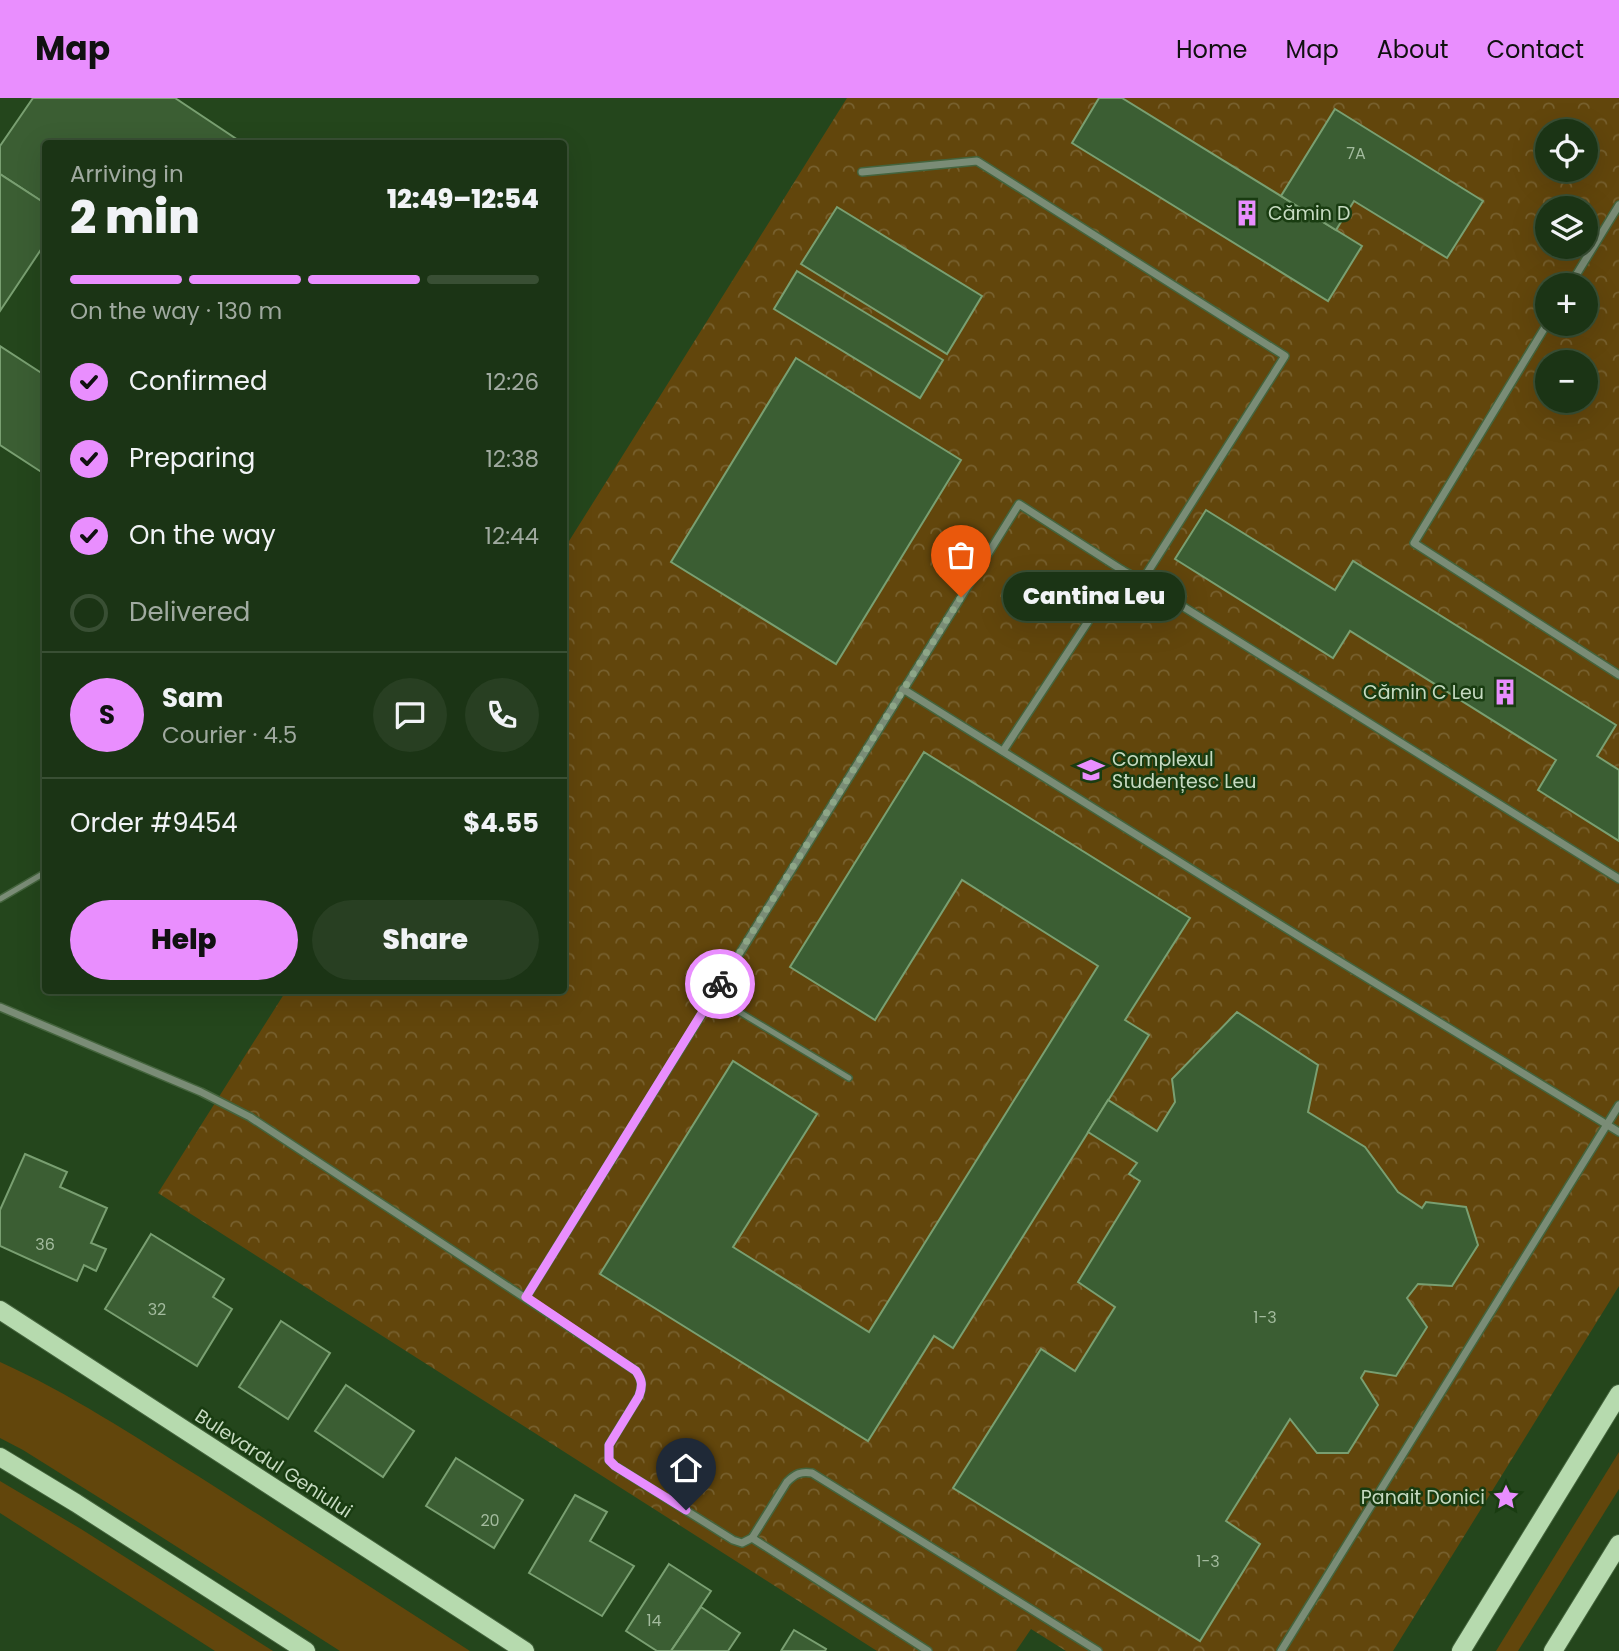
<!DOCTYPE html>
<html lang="en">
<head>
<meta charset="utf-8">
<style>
  body { margin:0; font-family:Poppins,sans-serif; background:#283f22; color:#f1f3f6; height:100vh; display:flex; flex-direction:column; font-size:26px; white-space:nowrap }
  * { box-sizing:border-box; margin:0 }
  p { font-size:23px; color:#a0aaa0 }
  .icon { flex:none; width:38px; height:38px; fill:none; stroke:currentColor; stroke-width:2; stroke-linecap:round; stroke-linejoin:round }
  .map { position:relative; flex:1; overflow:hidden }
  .side { position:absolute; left:42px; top:42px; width:525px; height:854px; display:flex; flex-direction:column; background:#1b3415; border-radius:7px; box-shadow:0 7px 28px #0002,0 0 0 2px #394f34 }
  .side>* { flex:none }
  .tools { position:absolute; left:1535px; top:21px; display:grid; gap:14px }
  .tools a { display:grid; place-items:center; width:63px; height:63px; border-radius:50%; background:#1b3415; box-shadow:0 7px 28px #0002,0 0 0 2px #394f34; font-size:35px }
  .pin { position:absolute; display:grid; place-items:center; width:60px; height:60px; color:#fff; margin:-72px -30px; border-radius:50% 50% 50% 0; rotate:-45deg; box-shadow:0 0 7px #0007 }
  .pin .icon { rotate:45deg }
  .courier { position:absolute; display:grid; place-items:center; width:70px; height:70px; margin:-35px; border:5px solid #e98efe; border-radius:50%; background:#fff; color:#222; box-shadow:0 2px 9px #0007 }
  .bubble { position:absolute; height:49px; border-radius:24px; background:#1b3415; box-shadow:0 7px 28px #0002,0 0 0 2px #394f34; font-size:23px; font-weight:800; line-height:49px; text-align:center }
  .headline em { font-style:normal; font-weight:800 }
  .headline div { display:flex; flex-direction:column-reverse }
  .headline { display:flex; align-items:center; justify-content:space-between; height:119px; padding:0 28px }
  h1 { font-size:46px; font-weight:800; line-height:52px }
  .bar { display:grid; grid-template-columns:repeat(4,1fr); gap:10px 7px; align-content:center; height:84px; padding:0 28px }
  .bar i { height:9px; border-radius:5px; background:#394f34 }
  .bar .current { background:#e98efe }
  .bar p { grid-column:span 4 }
  .line { display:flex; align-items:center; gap:18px; padding:0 28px; border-top:2px solid #394f34 }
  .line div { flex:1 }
  .round { display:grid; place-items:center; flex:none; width:74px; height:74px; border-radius:37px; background:#283f22 }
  ol { padding:0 28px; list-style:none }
  li { display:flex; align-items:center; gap:21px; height:77px }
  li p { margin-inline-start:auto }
  li .icon { padding:7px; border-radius:50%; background:#e98efe; color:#111; stroke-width:4 }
  li:last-child { color:#a0aaa0 }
  li i { width:38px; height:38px; border:4px solid #394f34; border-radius:50% }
  .cta { display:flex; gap:14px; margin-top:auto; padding:14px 28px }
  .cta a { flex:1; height:80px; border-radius:42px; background:#e98efe; color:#111; font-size:28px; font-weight:800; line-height:80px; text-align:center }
  .cta a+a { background:#283f22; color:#f1f3f6 }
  header { display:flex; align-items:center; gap:42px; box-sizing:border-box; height:98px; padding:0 35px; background:#e98efe; color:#111 }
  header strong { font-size:33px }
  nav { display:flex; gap:38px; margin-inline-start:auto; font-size:24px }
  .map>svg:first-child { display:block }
  .grass { fill:#62460c }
  .park { fill:url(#park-crowns); fill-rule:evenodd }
  .building { fill:#3b5e33; stroke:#799f71; stroke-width:2 }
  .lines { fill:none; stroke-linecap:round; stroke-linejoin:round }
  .service-casing { stroke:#44643d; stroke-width:8 }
  .minor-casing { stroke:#44643d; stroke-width:10 }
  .primary-casing { stroke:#44643d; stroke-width:20 }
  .service { stroke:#7a8c76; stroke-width:5 }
  .minor { stroke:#7a8c76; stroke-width:7 }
  .primary { stroke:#b6daae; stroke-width:18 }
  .done { stroke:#8da687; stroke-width:7; stroke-dasharray:0 12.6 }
  .route { stroke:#e98efe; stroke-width:9 }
  .labels { text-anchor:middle; stroke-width:5; stroke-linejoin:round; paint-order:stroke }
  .number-label { font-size:16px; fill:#a3bb9e }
  .poi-label { font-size:19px; fill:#c6dac1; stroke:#193c11; text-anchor:start }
  .street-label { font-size:19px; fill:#c6dac1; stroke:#193c11 }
</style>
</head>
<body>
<header>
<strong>Map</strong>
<nav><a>Home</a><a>Map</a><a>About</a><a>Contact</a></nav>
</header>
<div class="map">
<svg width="1619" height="1553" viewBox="0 0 1619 1553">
  <defs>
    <pattern id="park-crowns" width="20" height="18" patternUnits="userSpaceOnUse" patternTransform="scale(1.75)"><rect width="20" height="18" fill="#62460c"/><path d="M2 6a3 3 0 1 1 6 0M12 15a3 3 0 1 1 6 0" fill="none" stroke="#77602e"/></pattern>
  </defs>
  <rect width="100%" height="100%" fill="#24461c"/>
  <g class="grass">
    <path d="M 0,1264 C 69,1295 134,1338 198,1378 C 289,1436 379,1495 470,1553 L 340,1553 L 138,1424 L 23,1352 L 0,1340 Z"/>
    <path d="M 1619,1354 L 1619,1391 L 1518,1553 L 1496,1553 Z"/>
    <path d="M 0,1383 L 81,1431 L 273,1553 L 215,1553 L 0,1415 Z"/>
  </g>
  <path class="park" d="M 847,0 L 1619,0 L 1619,1188 L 1393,1553 L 1066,1553 L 1031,1531 L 1016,1553 L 877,1553 L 158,1095 L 286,893 L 564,892 L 564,451 ZM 1547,33 L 1586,33 L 1586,72 L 1547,72 ZM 1547,110 L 1586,110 L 1586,149 L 1547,149 ZM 1547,187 L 1586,187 L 1586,226 L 1547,226 ZM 1547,264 L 1586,264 L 1586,303 L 1547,303 Z"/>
  <g class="building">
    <path d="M 33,0 L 175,0 L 244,46 L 46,46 L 46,106 L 0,76 L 0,48 Z"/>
    <path d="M 1099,0 L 1122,0 L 1362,148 L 1328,203 L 1072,45 Z"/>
    <path d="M 1335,11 L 1483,103 L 1447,160 L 1354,103 L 1336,132 L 1281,98 Z"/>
    <path d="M 0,76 L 46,106 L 46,144 L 0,213 Z"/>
    <path d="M 837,109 L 982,198 L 947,256 L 801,166 Z"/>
    <path d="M 797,173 L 943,262 L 920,300 L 774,211 Z"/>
    <path d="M 0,248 L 46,278 L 46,377 L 0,347 Z"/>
    <path d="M 796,260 L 961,362 L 836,566 L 671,464 Z"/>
    <path d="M 1206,412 L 1335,492 L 1353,463 L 1616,627 L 1597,658 L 1619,672 L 1619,743 L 1538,692 L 1556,662 L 1350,533 L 1333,560 L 1175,461 Z"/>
    <path d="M 924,654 L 1190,820 L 1125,922 L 1149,937 L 953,1250 L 934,1238 L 868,1343 L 600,1176 L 733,963 L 817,1016 L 733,1149 L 869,1234 L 1098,868 L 962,782 L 875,922 L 790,869 Z"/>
    <path d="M 1237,914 L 1318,967 L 1308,1014 L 1365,1049 L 1398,1094 L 1422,1110 L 1426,1104 L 1466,1109 L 1478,1147 L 1452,1188 L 1418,1186 L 1407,1200 L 1427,1229 L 1396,1278 L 1365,1273 L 1361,1280 L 1378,1307 L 1348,1355 L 1317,1355 L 1290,1321 L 1226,1423 L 1260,1446 L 1200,1543 L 953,1390 L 1041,1251 L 1075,1273 L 1115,1209 L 1078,1184 L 1140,1083 L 1129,1076 L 1137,1065 L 1088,1034 L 1108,1002 L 1157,1033 L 1175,1004 L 1172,981 Z"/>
    <path d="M 25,1056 L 67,1074 L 60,1089 L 107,1110 L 91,1145 L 106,1151 L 96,1173 L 84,1167 L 77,1183 L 0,1148 L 0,1112 Z"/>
    <path d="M 151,1136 L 224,1181 L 213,1199 L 232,1211 L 197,1268 L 105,1211 Z"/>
    <path d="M 281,1223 L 330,1255 L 288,1321 L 239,1289 Z"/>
    <path d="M 346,1287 L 414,1333 L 383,1379 L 315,1333 Z"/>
    <path d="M 456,1360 L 523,1402 L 494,1450 L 426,1408 Z"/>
    <path d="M 575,1397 L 607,1414 L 590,1443 L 634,1468 L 602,1518 L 529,1475 Z"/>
    <path d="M 669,1466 L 711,1493 L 671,1553 L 657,1553 L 626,1533 Z"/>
    <path d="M 701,1509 L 740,1535 L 728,1553 L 671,1553 Z"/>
    <path d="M 794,1532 L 826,1551 L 825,1553 L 781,1553 Z"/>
  </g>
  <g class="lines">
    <g class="service-casing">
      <g id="service">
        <path d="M 0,801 L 46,774"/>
        <path d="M 713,898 L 849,980"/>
      </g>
    </g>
    <g class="minor-casing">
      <g id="minor">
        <path d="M 862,74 L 977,63 L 1285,258 L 1142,483"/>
        <path d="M 1570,187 L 1619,107"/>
        <path d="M 1547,226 L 1414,445 L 1619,577"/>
        <path d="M 903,591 L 1308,844 L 1619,1034"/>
        <path d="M 1003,653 L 1122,472"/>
        <path d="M 0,909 L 201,994 L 250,1019 L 636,1273 C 642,1282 643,1287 639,1298 L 609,1347 L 609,1362 L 615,1368 L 733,1442 L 742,1445 L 752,1440 L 787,1384 C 795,1376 801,1373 812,1375 L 1098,1553"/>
        <path d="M 526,1199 L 1019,406 L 1122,472 L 1142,483 L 1619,781"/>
        <path d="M 752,1440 L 928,1553"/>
        <path d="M 1281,1553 L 1619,1007"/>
      </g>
    </g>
    <g class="primary-casing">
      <g id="primary">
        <path d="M 0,1212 L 525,1553"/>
        <path d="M 0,1359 L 76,1405 L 306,1553"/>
        <path d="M 1461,1553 L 1619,1296"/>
        <path d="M 1553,1553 L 1619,1446"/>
      </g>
    </g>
    <use href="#service" class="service"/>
    <use href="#minor" class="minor"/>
    <use href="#primary" class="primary"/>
  </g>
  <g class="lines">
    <path class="done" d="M 720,886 L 961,499"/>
    <path class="route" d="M 686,1412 L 615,1368 L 609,1362 L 609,1347 L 639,1298 C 643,1287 642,1282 636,1273 L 526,1199 L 720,886"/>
  </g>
  <defs>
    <g id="building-bare" transform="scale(2.1)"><path d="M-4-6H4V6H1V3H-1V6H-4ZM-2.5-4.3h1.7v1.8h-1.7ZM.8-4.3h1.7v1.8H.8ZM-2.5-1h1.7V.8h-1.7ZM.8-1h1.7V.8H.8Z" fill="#e98efe" stroke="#193c11" stroke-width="2.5" paint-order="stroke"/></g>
    <g id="university-bare" transform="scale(2.1)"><path d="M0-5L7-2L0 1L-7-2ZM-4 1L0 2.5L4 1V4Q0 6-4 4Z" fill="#e98efe" stroke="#193c11" stroke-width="2.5" paint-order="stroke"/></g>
    <g id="sight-bare" transform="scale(2.1)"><path d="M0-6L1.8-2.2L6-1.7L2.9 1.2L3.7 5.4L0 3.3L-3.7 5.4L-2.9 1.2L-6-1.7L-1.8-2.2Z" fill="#e98efe" stroke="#193c11" stroke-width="2.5" paint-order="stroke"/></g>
  </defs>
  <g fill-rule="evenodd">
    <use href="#building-bare" x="1247" y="115"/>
    <use href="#building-bare" x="1505" y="594"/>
    <use href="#university-bare" x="1091" y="672"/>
    <use href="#sight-bare" x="1506" y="1399"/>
  </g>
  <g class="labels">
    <g class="number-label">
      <text x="1356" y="61">7A</text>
      <text x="45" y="1152">36</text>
      <text x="157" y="1217">32</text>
      <text x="1265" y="1225">1-3</text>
      <text x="490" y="1428">20</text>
      <text x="1208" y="1469">1-3</text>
      <text x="654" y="1528">14</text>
    </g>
    <g class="poi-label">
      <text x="1268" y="122">Cămin D</text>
      <text x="1484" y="601" text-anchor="end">Cămin C Leu</text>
      <text x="1112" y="668">Complexul<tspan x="1112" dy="22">Studențesc Leu</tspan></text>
      <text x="1485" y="1406" text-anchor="end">Panait Donici</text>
    </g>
    <g class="street-label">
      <text transform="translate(274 1365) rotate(33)" y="7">Bulevardul Geniului</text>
    </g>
  </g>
</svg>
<div class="tools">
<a><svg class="icon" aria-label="locate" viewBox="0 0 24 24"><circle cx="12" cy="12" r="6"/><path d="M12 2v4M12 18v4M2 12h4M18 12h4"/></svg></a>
<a><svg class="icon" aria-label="layers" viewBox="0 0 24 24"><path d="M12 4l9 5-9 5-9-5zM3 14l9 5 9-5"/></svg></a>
<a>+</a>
<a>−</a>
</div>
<div class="pin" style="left:961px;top:499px;background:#ea580c"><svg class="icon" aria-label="bag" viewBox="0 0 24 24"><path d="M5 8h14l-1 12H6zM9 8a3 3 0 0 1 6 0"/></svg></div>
<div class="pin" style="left:686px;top:1412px;background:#1f2937"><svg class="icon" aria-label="home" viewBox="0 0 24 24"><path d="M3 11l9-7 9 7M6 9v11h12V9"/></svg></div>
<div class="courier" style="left:720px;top:886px"><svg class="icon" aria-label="bike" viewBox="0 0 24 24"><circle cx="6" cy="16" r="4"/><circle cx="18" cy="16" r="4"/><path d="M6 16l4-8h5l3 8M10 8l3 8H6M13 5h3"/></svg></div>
<div class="bubble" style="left:1003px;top:474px;width:182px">Cantina Leu</div>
<section class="side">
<div class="headline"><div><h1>2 min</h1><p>Arriving in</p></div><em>12:49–12:54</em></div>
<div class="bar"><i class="current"></i><i class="current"></i><i class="current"></i><i></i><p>On the way · 130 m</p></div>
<ol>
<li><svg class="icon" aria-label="check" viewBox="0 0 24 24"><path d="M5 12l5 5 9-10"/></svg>Confirmed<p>12:26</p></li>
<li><svg class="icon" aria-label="check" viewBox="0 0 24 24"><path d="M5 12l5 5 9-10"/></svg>Preparing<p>12:38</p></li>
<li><svg class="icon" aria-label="check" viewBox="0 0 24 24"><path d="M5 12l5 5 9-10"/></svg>On the way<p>12:44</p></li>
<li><i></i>Delivered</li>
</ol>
<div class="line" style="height:126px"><b class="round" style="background:#e98efe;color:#111">S</b><div><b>Sam</b><p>Courier · 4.5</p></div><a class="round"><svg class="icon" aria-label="chat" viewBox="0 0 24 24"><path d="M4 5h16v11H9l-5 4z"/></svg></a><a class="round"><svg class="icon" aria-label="phone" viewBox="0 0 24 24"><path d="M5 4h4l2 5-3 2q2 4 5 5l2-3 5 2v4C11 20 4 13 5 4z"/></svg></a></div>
<div class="line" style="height:91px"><div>Order #9454</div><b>$4.55</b></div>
<div class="cta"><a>Help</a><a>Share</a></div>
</section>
</div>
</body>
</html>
